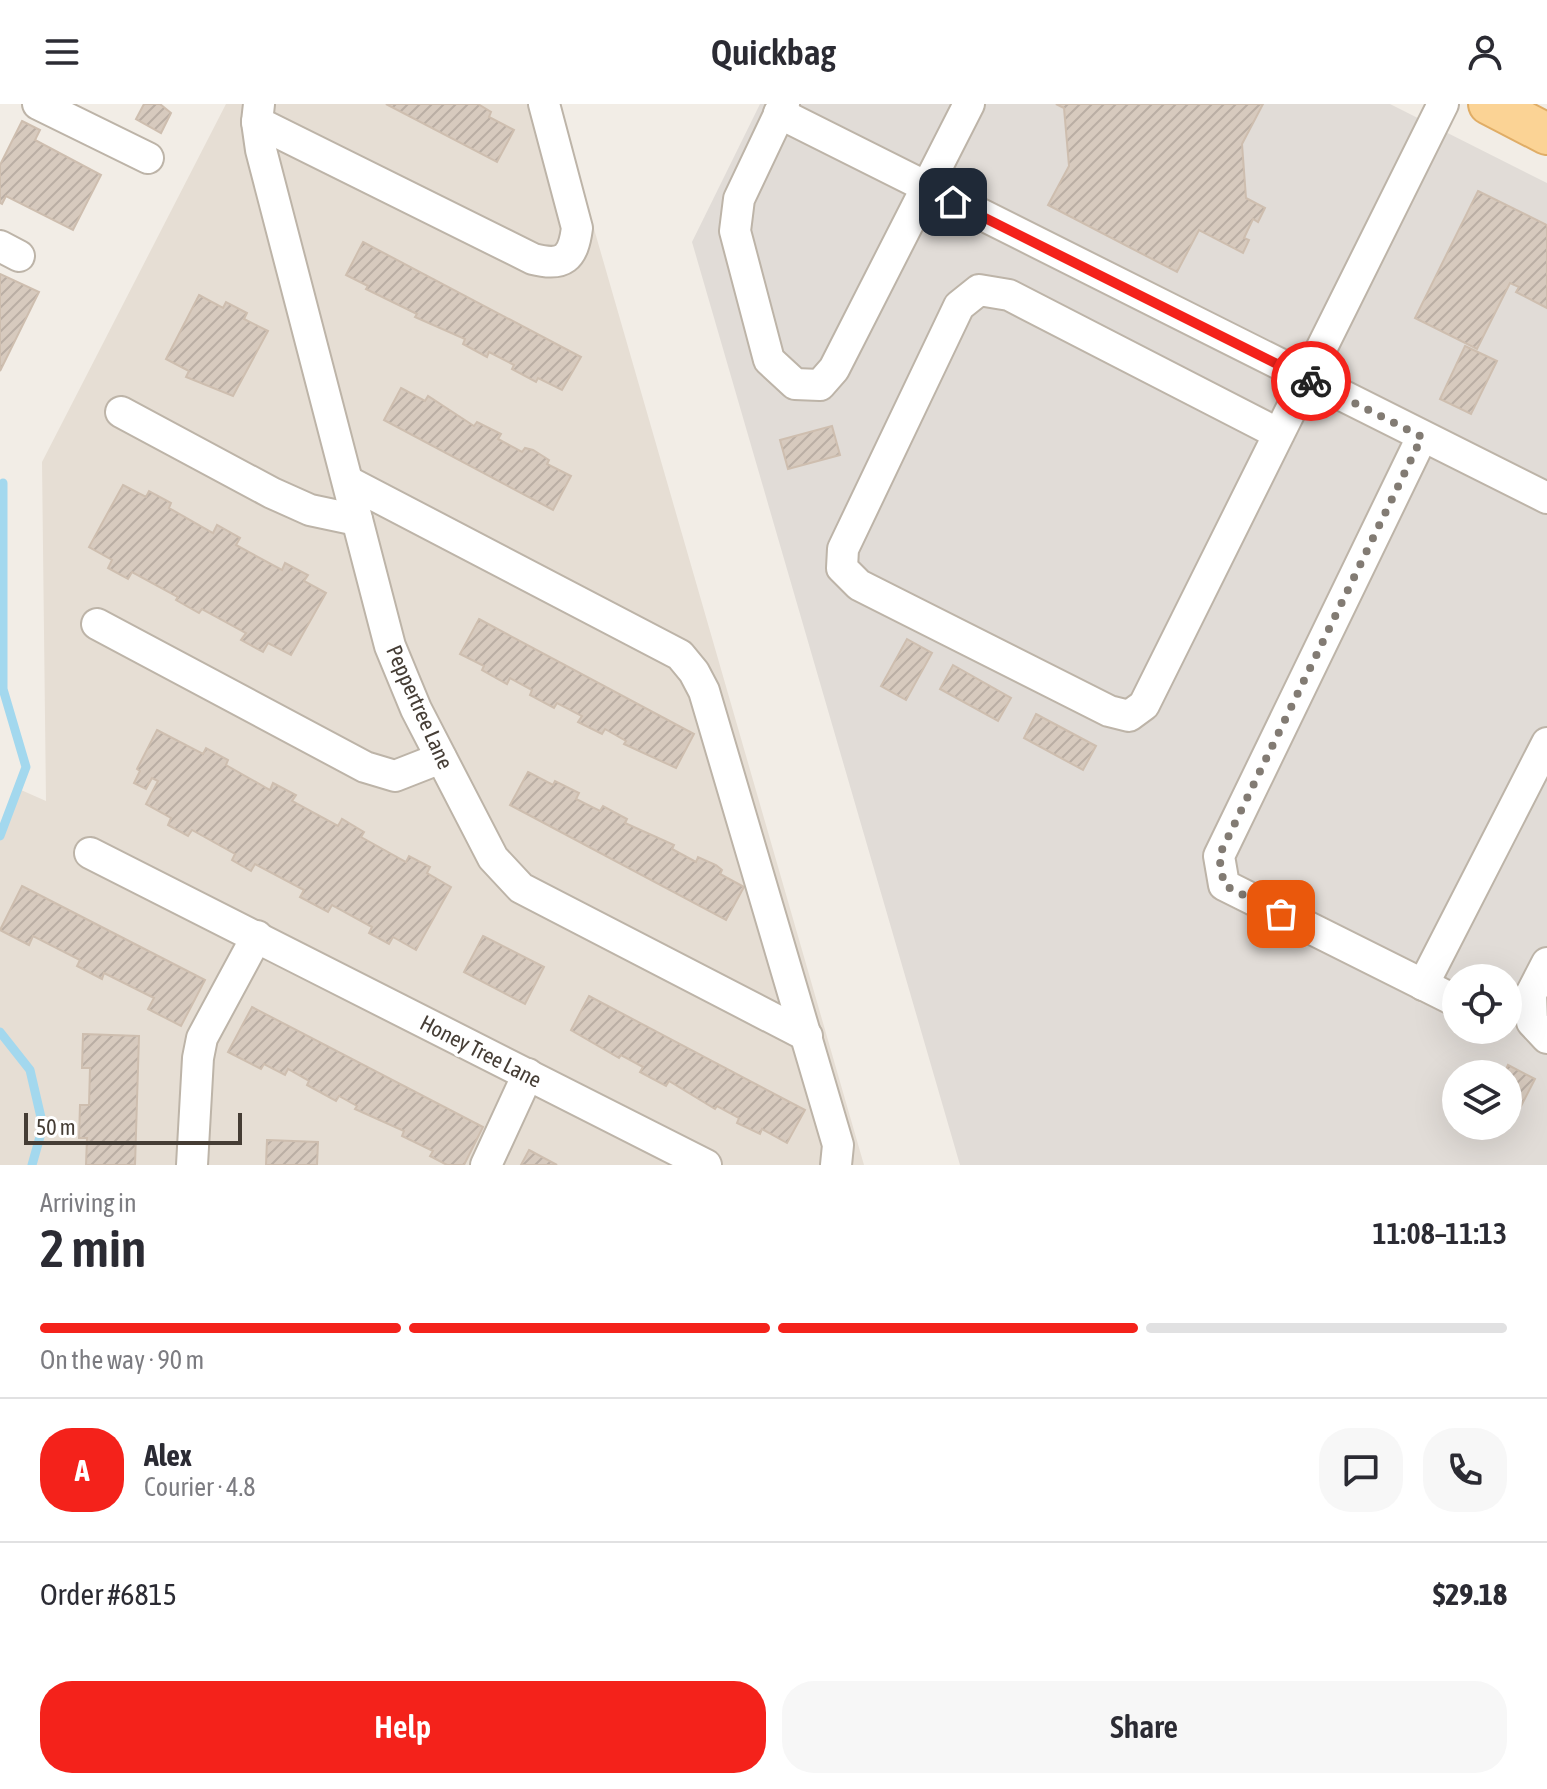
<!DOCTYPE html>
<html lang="en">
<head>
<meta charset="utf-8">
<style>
  body { margin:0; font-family:"Asap Condensed",sans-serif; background:#f7f7f7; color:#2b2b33; height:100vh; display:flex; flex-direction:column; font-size:30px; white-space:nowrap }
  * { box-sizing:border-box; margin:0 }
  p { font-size:26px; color:#7c7c81 }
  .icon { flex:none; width:44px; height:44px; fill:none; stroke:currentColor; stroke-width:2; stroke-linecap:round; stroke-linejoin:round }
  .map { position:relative; height:1061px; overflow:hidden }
  .panel { display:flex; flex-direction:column; background:#fff; flex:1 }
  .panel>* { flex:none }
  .buttons { position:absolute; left:1442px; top:860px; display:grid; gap:16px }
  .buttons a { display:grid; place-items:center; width:80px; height:80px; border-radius:50%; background:#fff; box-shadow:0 8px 32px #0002; font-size:40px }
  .scale { position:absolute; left:24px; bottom:20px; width:218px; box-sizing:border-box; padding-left:8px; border:4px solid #453d35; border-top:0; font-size:22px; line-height:28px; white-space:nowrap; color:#453d35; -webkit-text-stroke:6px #fff; paint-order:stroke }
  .pin { position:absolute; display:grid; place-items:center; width:68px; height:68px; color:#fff; margin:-34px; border-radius:16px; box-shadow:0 4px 12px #0006 }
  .courier { position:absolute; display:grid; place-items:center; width:80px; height:80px; margin:-40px; border:6px solid #f4221b; border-radius:50%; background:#fff; color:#222; box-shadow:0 2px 10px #0007 }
  .summary em { font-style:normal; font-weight:600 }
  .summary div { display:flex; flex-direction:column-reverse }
  .summary { display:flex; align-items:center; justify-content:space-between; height:136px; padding:0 40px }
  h1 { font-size:52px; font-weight:600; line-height:60px }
  .bar { display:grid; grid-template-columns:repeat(4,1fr); gap:12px 8px; align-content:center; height:96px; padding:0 40px }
  .bar i { height:10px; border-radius:6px; background:#e1e1e2 }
  .bar .on { background:#f4221b }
  .bar p { grid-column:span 4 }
  .line { display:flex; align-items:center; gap:20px; padding:0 40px; border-top:2px solid #e1e1e2 }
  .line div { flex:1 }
  .round { display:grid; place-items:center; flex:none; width:84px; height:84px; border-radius:32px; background:#f7f7f7 }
  .primary-button { display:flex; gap:16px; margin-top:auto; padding:16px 40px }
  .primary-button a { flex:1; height:92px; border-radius:32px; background:#f4221b; color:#fff; font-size:32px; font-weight:600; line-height:92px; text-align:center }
  .primary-button a+a { background:#f7f7f7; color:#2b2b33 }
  header { display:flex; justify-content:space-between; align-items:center; height:104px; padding:0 40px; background:#fff; font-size:36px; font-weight:600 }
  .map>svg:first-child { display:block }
  .residential { fill:#e6ded4 }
  .industrial { fill:#e1dcd7; fill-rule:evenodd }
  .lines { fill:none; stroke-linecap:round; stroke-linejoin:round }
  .stream { stroke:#a3d8ee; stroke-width:9 }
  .building { fill:url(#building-hatch); stroke:#cebeaf; stroke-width:2 }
  .minor-casing { stroke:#bdb4a8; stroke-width:34 }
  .major-casing { stroke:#e0ad66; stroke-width:44 }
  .minor { stroke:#fff; stroke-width:30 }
  .major { stroke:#fbd395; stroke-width:40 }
  .done { stroke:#827b73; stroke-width:8; stroke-dasharray:0 14.4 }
  .route { stroke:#f4221b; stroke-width:10 }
  .labels { text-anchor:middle; stroke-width:7; stroke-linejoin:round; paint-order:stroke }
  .street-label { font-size:22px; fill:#453d35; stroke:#fff }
</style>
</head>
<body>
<header><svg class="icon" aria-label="menu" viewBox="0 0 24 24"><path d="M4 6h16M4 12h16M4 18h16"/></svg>Quickbag<svg class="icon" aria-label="person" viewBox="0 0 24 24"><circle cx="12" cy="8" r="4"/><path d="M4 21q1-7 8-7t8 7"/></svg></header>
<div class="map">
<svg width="1547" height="1061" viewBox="0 0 1547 1061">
  <defs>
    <pattern id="building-hatch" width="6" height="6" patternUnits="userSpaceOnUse" patternTransform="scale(2)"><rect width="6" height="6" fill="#d7cabe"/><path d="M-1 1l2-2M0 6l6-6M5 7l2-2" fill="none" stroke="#baaea4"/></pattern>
  </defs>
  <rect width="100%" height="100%" fill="#f2ede6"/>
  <path class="residential" d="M 226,0 L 558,0 L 864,1061 L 0,1061 L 0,730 L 21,686 L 46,697 L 42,358 Z"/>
  <path class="industrial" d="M 760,0 L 1390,0 L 1547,79 L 1547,1061 L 960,1061 L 692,138 ZM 1456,874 L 1508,874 L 1508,926 L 1456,926 ZM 1456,970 L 1508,970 L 1508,1022 L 1456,1022 Z"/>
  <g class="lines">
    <g class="stream">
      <path d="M 0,732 L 26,663 L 3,585 L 3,379"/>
      <path d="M 0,928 L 30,966 L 43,1022 L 32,1061"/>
    </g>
  </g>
  <g class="building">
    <path d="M 144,0 L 160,0 L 171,9 L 161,29 L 136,15 Z"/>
    <path d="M 386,0 L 478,0 L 491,8 L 489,13 L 514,26 L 497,58 Z"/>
    <path d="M 1056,0 L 1263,0 L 1242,40 L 1246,94 L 1265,104 L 1258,118 L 1253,115 L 1244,134 L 1249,136 L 1243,149 L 1199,126 L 1177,168 L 1048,101 L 1069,62 L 1064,4 Z"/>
    <path d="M 22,17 L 40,26 L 35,36 L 101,71 L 73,126 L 6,92 L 2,100 L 0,99 L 0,61 Z"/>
    <path d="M 1478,87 L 1547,121 L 1547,204 L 1516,188 L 1519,183 L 1510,179 L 1477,245 L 1415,214 Z"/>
    <path d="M 363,138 L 581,253 L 562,286 L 538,274 L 536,278 L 512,265 L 514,261 L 489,248 L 487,253 L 463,240 L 465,235 L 415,213 L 417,210 L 366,185 L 368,182 L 346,171 Z"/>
    <path d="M 0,170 L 39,188 L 0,267 Z"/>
    <path d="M 199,191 L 223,204 L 226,198 L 247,209 L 244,215 L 268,227 L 233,292 L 186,273 L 189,267 L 166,255 Z"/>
    <path d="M 1465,242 L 1497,257 L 1471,310 L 1440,295 Z"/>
    <path d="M 401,284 L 425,297 L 428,292 L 474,322 L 477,318 L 501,330 L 498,335 L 522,348 L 525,344 L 533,346 L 549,356 L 547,360 L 571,372 L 553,406 L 384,316 Z"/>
    <path d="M 832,322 L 840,351 L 788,365 L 780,336 Z"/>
    <path d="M 123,381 L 146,393 L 149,387 L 171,399 L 169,404 L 213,429 L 217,421 L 240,434 L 236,441 L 282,466 L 285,459 L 308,471 L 304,477 L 326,489 L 291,551 L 268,539 L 263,548 L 241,536 L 246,529 L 202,505 L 199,509 L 176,496 L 178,493 L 132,468 L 128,475 L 108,464 L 112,456 L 89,443 Z"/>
    <path d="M 479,515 L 694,630 L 676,664 L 624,640 L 626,637 L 605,625 L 602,630 L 578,618 L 582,612 L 557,599 L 554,604 L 530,591 L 532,586 L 510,574 L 507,580 L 482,566 L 484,562 L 460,550 Z"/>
    <path d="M 907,535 L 932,549 L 906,596 L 881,582 Z"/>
    <path d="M 953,561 L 1011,594 L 998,617 L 940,585 Z"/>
    <path d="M 1036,610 L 1096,642 L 1083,666 L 1024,634 Z"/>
    <path d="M 157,626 L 203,650 L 206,644 L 228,656 L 226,661 L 270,686 L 273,679 L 296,691 L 292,697 L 338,722 L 342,715 L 364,728 L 361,733 L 406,758 L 409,752 L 430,763 L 427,769 L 451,783 L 416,846 L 393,833 L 389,840 L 369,829 L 372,823 L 332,801 L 328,808 L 300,793 L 304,786 L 255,760 L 251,767 L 232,756 L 235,750 L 192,726 L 188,732 L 168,721 L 171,714 L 146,700 L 158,677 L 152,674 L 146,685 L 134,679 L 140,667 L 137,665 Z"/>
    <path d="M 528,668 L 553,681 L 555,677 L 579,689 L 576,695 L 600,707 L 603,702 L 627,715 L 625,719 L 674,741 L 672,745 L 696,758 L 698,753 L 716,761 L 722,766 L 720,770 L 744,783 L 726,816 L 510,701 Z"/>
    <path d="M 22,782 L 205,876 L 181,922 L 148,905 L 154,894 L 104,869 L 102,875 L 77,862 L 80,856 L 33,832 L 29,841 L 0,826 Z"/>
    <path d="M 483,832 L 544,863 L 525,900 L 464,868 Z"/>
    <path d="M 589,892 L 805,1006 L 787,1039 L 762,1025 L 760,1030 L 737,1019 L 739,1014 L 717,1002 L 715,1005 L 669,977 L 666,982 L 640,968 L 643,963 L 621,951 L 619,954 L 571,926 Z"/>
    <path d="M 252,903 L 483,1023 L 464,1061 L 447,1061 L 430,1052 L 433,1047 L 402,1032 L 404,1027 L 355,1005 L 357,1002 L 339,992 L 336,997 L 307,981 L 309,977 L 288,965 L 285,971 L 264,960 L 261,965 L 228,948 Z"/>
    <path d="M 83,930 L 139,932 L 135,1061 L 86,1061 L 87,1034 L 79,1034 L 80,1001 L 89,1001 L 90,964 L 82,964 Z"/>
    <path d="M 1508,961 L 1535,975 L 1519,1006 L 1515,1003 L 1509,1016 L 1508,970 L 1504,970 Z"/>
    <path d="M 267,1036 L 318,1038 L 317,1061 L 266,1061 Z"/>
    <path d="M 529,1046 L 557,1061 L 521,1061 Z"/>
  </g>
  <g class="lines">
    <g class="minor-casing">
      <g id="minor">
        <path d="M 38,0 L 148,54"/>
        <path d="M 259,0 L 257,18 L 261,46 L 390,542 L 416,605 L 493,754 L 521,784 L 807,932"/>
        <path d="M 784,0 L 739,95 L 735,127 L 769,256 L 795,280 L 820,281 L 834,265 L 969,0"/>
        <path d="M 779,9 L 1547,394"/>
        <path d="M 257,18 L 533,155 C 564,163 573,154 577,124 L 544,0"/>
        <path d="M 0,142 L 19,152"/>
        <path d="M 121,308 L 272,389 L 310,406 L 357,416"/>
        <path d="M 1279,330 L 1009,191 L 979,186 L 959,202 L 843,445 L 842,464 L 859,481 L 1109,607 L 1129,612 L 1144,601 L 1443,0"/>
        <path d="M 1422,333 L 1219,752 L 1224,781 L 1456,897"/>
        <path d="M 349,378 L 680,551 L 694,568 L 704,587 L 838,1041 L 836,1061"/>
        <path d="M 97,520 L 365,663 L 395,672 L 441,654"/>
        <path d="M 90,749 L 706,1061"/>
        <path d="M 1547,859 L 1531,890 L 1532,918 L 1547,934"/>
        <path d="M 1423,881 L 1547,639"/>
        <path d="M 192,1061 L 198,954 L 202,934 L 257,832"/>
        <path d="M 486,1061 L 528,970"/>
      </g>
    </g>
    <g class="major-casing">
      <path id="major" d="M 1489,0 L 1547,30"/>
    </g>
    <use href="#minor" class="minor"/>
    <use href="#major" class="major"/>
  </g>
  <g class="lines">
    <path class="done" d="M 1281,810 L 1224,781 L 1219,752 L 1422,333 L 1311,277"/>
    <path class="route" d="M 953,98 L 1311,277"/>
  </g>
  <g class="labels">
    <g class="street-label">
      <text transform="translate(420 603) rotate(66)" y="8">Peppertree Lane</text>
      <text transform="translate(481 947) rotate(27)" y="8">Honey Tree Lane</text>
    </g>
  </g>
</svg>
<div class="buttons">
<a><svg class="icon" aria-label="locate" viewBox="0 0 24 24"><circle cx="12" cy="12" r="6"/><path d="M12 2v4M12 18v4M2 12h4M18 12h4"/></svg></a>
<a><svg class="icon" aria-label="layers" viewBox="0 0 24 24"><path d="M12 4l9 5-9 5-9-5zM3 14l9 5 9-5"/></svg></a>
</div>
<div class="scale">50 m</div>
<div class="pin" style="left:1281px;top:810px;background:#ea580c"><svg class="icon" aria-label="bag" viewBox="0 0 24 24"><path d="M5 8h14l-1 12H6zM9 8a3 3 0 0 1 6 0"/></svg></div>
<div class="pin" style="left:953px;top:98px;background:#1f2937"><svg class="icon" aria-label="home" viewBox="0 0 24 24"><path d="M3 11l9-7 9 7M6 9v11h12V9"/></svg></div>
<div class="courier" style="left:1311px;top:277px"><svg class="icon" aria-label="bike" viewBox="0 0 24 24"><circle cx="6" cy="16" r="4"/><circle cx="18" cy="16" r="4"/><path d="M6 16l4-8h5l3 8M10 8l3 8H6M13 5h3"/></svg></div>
</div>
<section class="panel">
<div class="summary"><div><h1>2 min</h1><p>Arriving in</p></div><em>11:08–11:13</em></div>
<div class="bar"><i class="on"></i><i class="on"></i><i class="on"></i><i></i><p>On the way · 90 m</p></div>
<div class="line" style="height:144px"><b class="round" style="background:#f4221b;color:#fff">A</b><div><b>Alex</b><p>Courier · 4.8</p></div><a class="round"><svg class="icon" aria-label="chat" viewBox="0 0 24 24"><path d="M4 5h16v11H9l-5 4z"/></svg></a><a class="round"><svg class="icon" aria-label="phone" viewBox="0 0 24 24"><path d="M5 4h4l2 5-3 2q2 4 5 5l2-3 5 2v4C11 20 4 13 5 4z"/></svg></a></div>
<div class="line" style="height:104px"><div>Order #6815</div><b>$29.18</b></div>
<div class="primary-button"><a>Help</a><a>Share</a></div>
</section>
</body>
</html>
